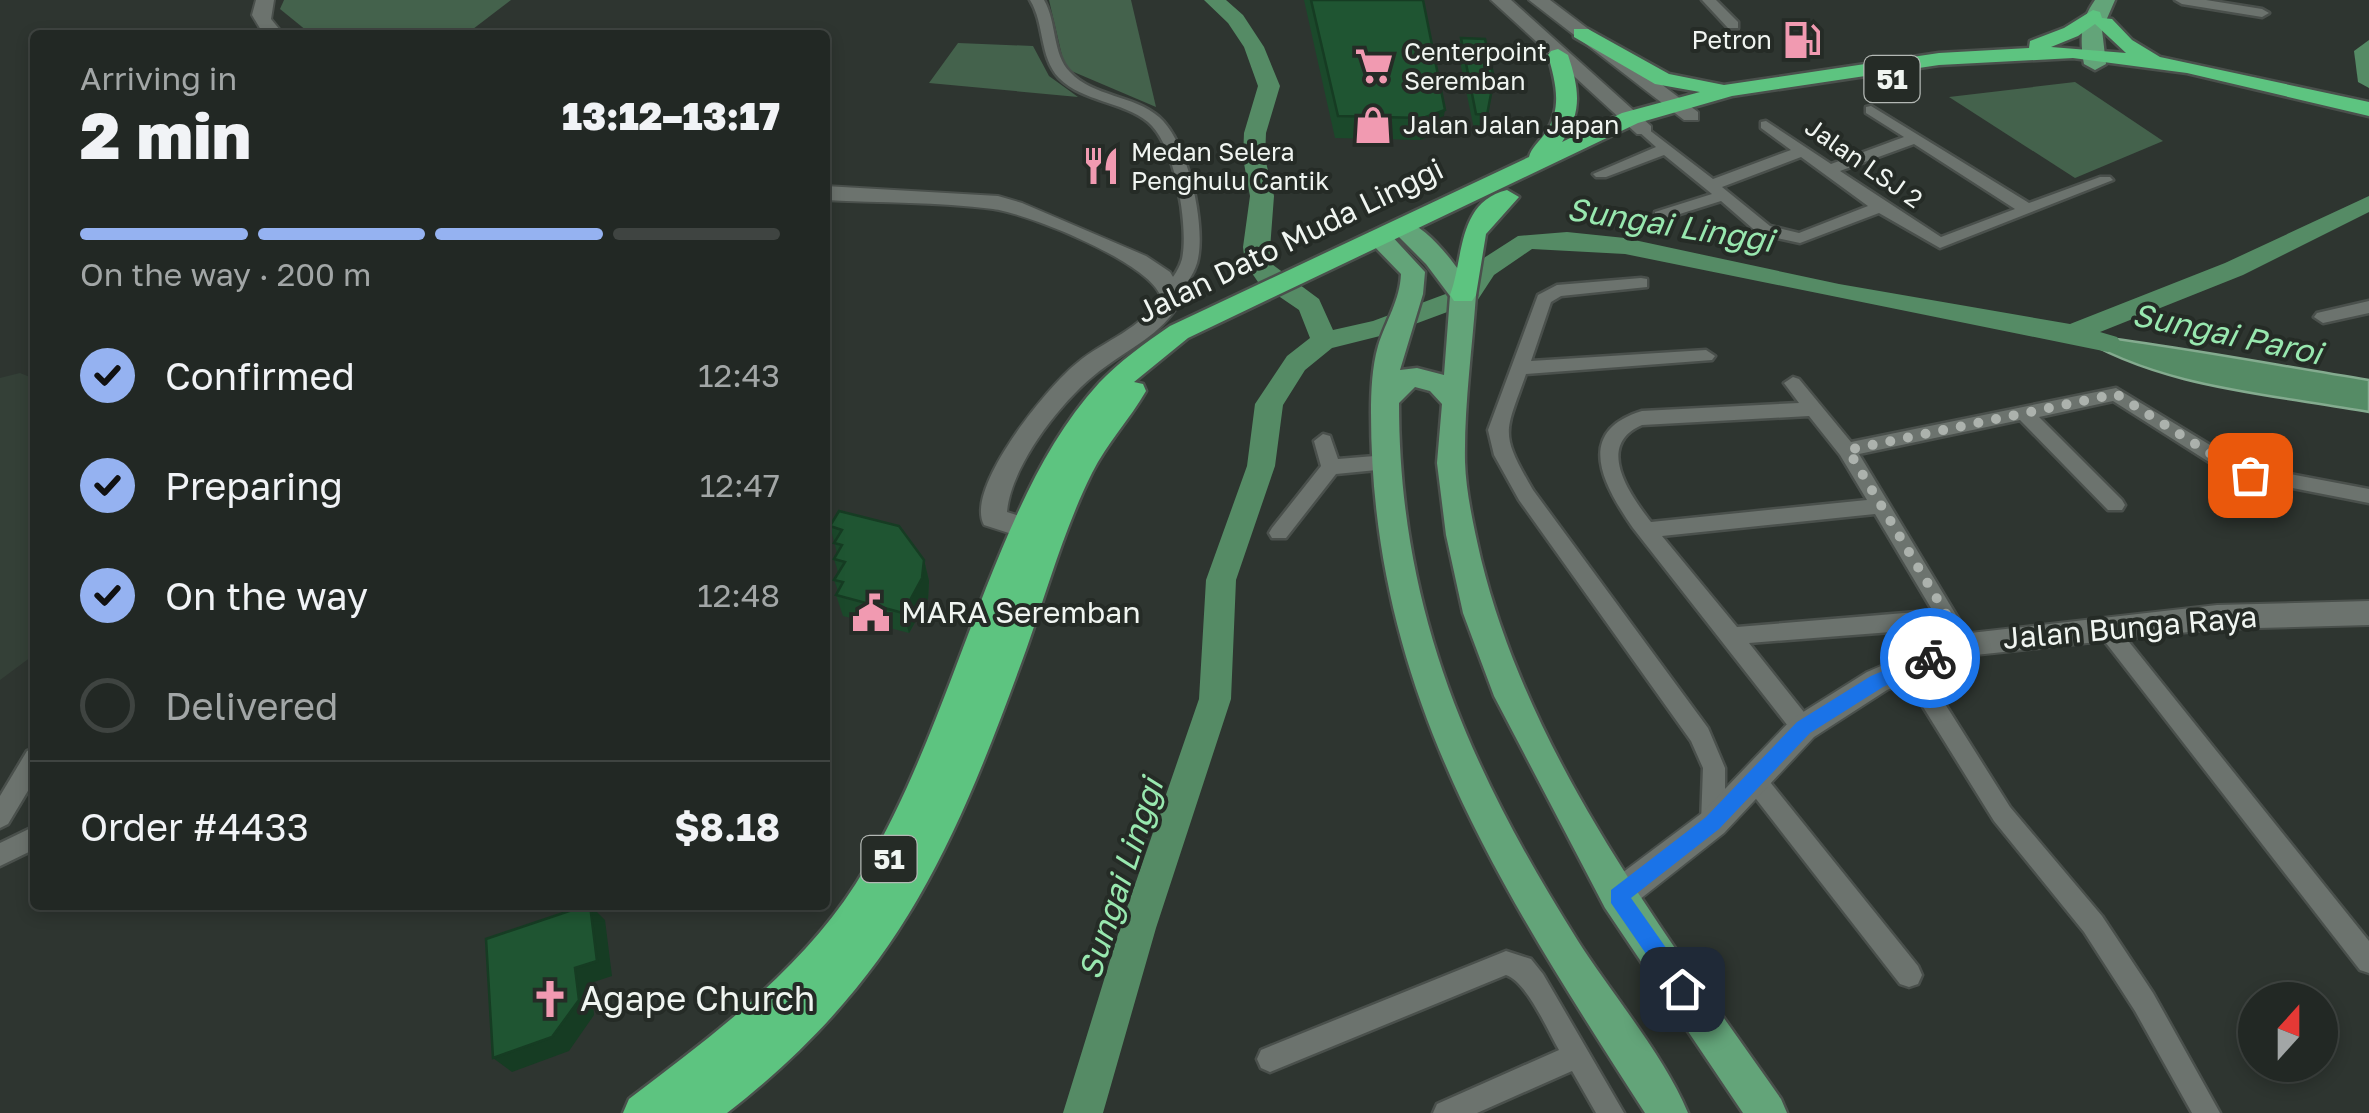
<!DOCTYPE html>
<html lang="en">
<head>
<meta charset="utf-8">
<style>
  body { margin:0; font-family:"Golos Text",sans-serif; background:#2a302c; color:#f1f3f6; height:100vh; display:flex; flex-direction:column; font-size:38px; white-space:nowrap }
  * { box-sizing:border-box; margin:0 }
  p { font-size:32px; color:#a2a6a6 }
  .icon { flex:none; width:55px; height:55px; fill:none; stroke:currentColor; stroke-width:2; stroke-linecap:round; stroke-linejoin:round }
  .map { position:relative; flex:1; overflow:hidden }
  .sheet { position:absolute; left:30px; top:30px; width:800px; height:880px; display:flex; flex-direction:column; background:#222824; border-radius:10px; box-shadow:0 5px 15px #0003,0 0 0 2px #3f4441 }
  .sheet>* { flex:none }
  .needle { width:65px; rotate:21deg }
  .buttons { position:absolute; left:2238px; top:982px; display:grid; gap:20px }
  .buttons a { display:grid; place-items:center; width:100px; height:100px; border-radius:50%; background:#222824; box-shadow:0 5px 15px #0003,0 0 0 2px #3f4441; font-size:50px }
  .pin { position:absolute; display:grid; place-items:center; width:85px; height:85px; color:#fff; margin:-42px; border-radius:20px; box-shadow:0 5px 15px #0006 }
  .courier { position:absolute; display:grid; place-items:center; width:100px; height:100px; margin:-50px; border:8px solid #1a73e8; border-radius:50%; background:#fff; color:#222; box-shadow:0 2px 12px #0007 }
  .head em { font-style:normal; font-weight:800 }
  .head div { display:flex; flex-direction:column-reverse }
  .head { display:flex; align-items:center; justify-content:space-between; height:170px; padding:0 50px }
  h1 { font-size:65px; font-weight:800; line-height:75px }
  .bar { display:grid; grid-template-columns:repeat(4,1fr); gap:15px 10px; align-content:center; height:120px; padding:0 50px }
  .bar i { height:12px; border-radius:8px; background:#3f4441 }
  .bar .current { background:#95b2f1 }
  .bar p { grid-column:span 4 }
  .line { display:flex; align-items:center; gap:25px; padding:0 50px; border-top:2px solid #3f4441 }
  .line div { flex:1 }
  ol { padding:0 50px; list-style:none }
  li { display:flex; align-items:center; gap:30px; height:110px }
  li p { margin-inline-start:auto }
  li .icon { padding:10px; border-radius:50%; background:#95b2f1; color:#111; stroke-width:4 }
  li:last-child { color:#a2a6a6 }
  li i { width:55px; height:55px; border:5px solid #3f4441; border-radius:50% }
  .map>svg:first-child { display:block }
  .built { fill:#344037 }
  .green { fill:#44624c }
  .water { fill:#558b65; stroke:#84ab8f; stroke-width:2.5 }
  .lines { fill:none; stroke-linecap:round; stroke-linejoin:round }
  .river { fill:#558b65; fill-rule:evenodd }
  .street-casing { stroke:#4a504c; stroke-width:5 }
  .secondary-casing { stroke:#4a504c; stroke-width:4 }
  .primary-casing { stroke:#4a504c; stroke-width:5 }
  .highway-casing { stroke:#4a504c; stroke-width:5 }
  .street { fill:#6c736e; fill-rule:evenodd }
  .secondary { fill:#6c736e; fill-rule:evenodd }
  .primary { fill:#63a479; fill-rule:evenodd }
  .highway { fill:#5dc480; fill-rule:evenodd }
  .wall { fill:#1b492b }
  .shaded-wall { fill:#163c23 }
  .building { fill:#1f5532; stroke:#163c23; stroke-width:2.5 }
  .route { fill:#1a73e8 }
  .done { stroke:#acb2ad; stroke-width:10; stroke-dasharray:0 18 }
  .labels { text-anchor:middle; stroke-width:8; stroke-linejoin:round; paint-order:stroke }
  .far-poi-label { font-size:25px; fill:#f0f5f1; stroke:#252b26; text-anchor:start }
  .far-street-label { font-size:25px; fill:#f0f5f1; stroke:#252b26 }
  .shield { fill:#252b26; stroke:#b3b8b4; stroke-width:2.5 }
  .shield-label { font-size:28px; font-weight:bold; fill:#f0f5f1 }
  .street-label { font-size:30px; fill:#f0f5f1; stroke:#252b26 }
  .poi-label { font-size:30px; fill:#f0f5f1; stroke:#252b26; text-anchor:start }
  .water-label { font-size:32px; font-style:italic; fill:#98e8af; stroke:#252b26 }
  .near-poi-label { font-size:35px; fill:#f0f5f1; stroke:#252b26; text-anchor:start }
</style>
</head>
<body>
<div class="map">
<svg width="2369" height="1113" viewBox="0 0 2369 1113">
  <rect width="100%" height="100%" fill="#2e3530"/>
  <path class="built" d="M 20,373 L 35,379 L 35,654 L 0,680 L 0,378 Z"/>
  <g class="green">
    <path d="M 284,0 L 511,0 L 473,29 L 452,35 L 312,35 L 280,9 Z"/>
    <path d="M 1049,0 L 1131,0 L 1156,107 L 1069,70 L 1063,60 Z"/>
    <path d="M 958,43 L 1033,46 L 1049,76 L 1078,97 L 929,83 Z"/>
    <path d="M 2075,82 L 2163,141 L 2075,178 L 1949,97 Z"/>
  </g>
  <path class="water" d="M 2072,333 C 2172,345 2270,364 2369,380 L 2369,412 C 2269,394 2159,388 2072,333 Z"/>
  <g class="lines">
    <g class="river">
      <path d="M 1204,0 L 1226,0 L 1243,15 L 1264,47 L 1280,86 L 1266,133 L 1265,158 L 1274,196 L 1269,262 L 1319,299 L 1333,330 L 1373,321 L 1459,289 L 1476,263 L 1518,236 L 1567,232 L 1625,238 L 1839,284 L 2070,324 L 2225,263 L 2369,196 L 2369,212 L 2243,275 L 2100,332 L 2117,337 L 2121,343 L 2117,349 L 2108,352 L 1625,254 L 1532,249 L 1494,275 L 1477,301 L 1388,334 L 1332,348 L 1305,370 L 1283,405 L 1275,466 L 1236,580 L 1231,699 L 1156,928 L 1103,1113 L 1063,1113 L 1120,928 L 1199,699 L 1206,580 L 1247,466 L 1255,404 L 1287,356 L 1310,338 L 1299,310 L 1258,282 L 1245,263 L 1243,247 L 1250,196 L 1243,158 L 1244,133 L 1258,86 L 1244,47 L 1228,23 Z"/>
      <path d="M 2369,40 L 2369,88 L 2358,82 L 2354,51 Z"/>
    </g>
    <g class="street-casing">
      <g id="street">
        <path d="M 1030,0 L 1044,0 C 1057,22 1052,54 1070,72 C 1093,97 1134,95 1159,117 C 1188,142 1207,227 1197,263 C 1193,276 1185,286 1176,295 L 1164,295 L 1162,291 C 1170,280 1178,273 1182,259 C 1189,226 1175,144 1148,122 C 1122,101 1083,102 1059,78 C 1039,57 1045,24 1030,0 Z"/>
        <path d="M 1702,0 L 1716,0 L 1738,22 L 1738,28 L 1728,28 Z"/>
        <path d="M 2175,0 L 2206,0 L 2262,9 L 2269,13 L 2262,17 L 2182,4 Z"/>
        <path d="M 1871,106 L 2029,203 L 2100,177 L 2110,177 L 2113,180 L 1940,248 L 1879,213 L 1800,243 L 1759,234 L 1721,201 L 1667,218 L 1655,218 L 1655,212 L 1712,194 L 1664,155 L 1606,177 L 1596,177 L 1593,174 L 1656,147 L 1637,130 L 1644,126 L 1713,179 L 1791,150 L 1761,128 L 1761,122 L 1766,121 L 1831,164 L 1904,137 L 1866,113 L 1866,107 ZM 1914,144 L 2015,209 L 1941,237 L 1840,171 ZM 1801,157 L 1868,206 L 1799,233 L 1770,226 L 1722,187 Z"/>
        <path d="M 1641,278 L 1647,279 L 1647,287 L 1561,296 L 1551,302 L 1531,361 L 1706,350 L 1715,356 L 1712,360 L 1526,374 C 1505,434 1499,432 1533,490 L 1708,728 L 1725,768 L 1725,823 L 1721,831 L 1713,834 L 1705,831 L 1701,823 L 1703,768 L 1691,741 L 1519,500 L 1494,455 L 1488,430 L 1538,295 L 1557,285 Z"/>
        <path d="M 2369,301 L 2369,313 L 2323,323 L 2314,317 L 2317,313 Z"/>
        <path d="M 1793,377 L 1799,379 L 1851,442 L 2116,388 L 2243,465 L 2369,489 L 2369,503 L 2231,476 L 2113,401 L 2039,417 L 2122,500 L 2125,505 L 2122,510 L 2108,510 L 2020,420 L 1859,454 L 1970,638 L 1974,644 L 1970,650 L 1963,653 L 1956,650 L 1875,514 L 1662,536 L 1737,627 L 1917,612 L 1924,615 L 1927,621 L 1924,627 L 1917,630 L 1749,643 L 1811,721 L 1814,728 L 1811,735 L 1803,738 L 1795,735 L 1633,528 C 1604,486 1573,432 1642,411 L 1799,403 L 1784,383 ZM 1809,416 L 1840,455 L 1867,500 L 1651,522 C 1629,494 1595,445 1642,425 Z"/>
        <path d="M 1323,434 L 1330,436 L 1338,459 L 1387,455 L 1396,462 L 1387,469 L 1336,474 L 1286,538 L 1272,538 L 1269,533 L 1272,528 L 1321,466 L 1314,441 Z"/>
        <path d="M 2106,619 L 2113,622 L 2369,941 L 2369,973 L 2360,970 L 2099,634 L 2096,628 L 2099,622 Z"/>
        <path d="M 1910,658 L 1918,661 L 2010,807 L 2102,916 L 2153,993 L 2220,1113 L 2192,1113 L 2135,1011 L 2084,932 L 1994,821 L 1902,673 L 1899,667 L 1902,661 Z"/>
        <path d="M 35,748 L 35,779 L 8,824 L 0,828 L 0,796 L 27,751 Z"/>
        <path d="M 1754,769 L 1762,772 L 1918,966 L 1922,975 L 1918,984 L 1909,987 L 1900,984 L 1746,786 L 1743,779 L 1746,772 Z"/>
        <path d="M 35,826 L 35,849 L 0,866 L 0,843 Z"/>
        <path d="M 1506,951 L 1531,959 L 1543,974 L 1624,1113 L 1596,1113 L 1572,1071 L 1477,1113 L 1433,1113 L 1437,1104 L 1559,1050 C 1548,1031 1527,982 1506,975 L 1270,1072 L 1261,1068 L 1257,1059 L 1261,1050 Z"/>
      </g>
    </g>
    <g class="secondary-casing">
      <g id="secondary">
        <path d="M 256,0 L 274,0 L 271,19 L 284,35 L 264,35 L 252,15 Z"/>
        <path d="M 1491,0 L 1511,0 L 1651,126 L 1651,134 L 1637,134 Z"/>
        <path d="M 1529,0 L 1550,0 L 1698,112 L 1698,120 L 1684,120 Z"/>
        <path d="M 825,186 L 998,196 L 1022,203 L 1146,256 L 1170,272 L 1184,295 C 1167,331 1135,345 1105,367 C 1066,394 1011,464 1007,512 L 1059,528 L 1063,535 L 1059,542 L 1049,546 L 984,525 C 964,488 1048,386 1077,363 C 1104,340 1144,329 1160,295 C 1147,262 1030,214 993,209 C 938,202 881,203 825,200 Z"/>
        <path d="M 2369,601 L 2369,625 L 2217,629 L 1966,656 L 1887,690 L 1814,737 L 1724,833 L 1630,907 L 1618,912 L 1606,907 L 1601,896 L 1606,885 L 1702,813 L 1792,719 L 1867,672 L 1953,635 L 2217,605 Z"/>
      </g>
    </g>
    <g class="primary-casing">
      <g id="primary">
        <path d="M 2095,0 L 2115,0 L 2102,30 L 2106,64 L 2095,70 L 2084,64 C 2080,39 2080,21 2095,0 Z"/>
        <path d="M 1401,219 C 1431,227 1459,270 1476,295 C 1472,350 1464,407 1465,462 C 1466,493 1474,528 1481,559 C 1530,759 1665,933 1781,1099 L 1787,1113 L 1743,1113 L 1605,908 L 1494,696 L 1463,613 L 1446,535 L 1437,463 L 1442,404 L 1430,391 L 1415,387 L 1399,403 C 1399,611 1469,768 1578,941 C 1612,994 1665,1057 1688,1113 L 1645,1113 C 1500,887 1371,693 1371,413 C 1371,391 1372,367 1378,346 C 1386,321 1400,300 1401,274 L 1370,242 L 1367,237 L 1370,232 L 1388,232 L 1425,272 L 1423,294 L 1400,370 L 1417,368 L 1444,375 L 1450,296 L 1426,264 L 1389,227 Z"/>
      </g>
    </g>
    <g class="highway-casing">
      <g id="highway">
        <path d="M 2093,10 L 2100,12 L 2102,18 L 2112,19 L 2132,40 L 2160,57 L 2369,102 L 2369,116 L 2187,73 L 2073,58 L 1939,65 L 1732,96 L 1638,123 L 1188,338 L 1134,382 L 1143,384 L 1146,391 C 1130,419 1107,443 1092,473 C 1064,529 1047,591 1026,650 C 954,848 898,980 727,1113 L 623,1113 L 629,1099 C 717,1032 810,964 866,867 C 917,780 949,682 986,588 C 1015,516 1046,441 1099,383 C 1120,361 1145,343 1170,326 L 1529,157 C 1531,148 1540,141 1546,132 C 1563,107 1555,81 1548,55 L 1551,51 L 1558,49 L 1568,55 C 1579,88 1583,112 1562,142 L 1622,113 L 1700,92 L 1655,84 L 1574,37 L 1574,29 L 1588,29 L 1669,74 L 1724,85 L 1939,53 L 2029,48 L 2030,41 L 2064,28 ZM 2095,24 L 2126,53 L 2051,47 L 2078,36 Z"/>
        <path d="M 1507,190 L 1519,197 L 1486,234 L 1476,295 L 1472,301 L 1454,301 L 1450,295 C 1464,258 1457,202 1507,190 Z"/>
      </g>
    </g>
    <use href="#street" class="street"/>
    <use href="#secondary" class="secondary"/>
    <use href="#primary" class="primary"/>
    <use href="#highway" class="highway"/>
  </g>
  <g class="wall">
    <path d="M 1304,0 L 1423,0 L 1441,132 L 1420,140 L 1335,138 Z"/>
    <path d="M 1461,38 L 1494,78 L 1484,129 L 1474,129 L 1458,52 Z"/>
    <path d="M 839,511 L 924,560 L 929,581 L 928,599 L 909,633 L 843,616 L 836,595 L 838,591 L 834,580 L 838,572 L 834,559 L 837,553 L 830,526 Z"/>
  </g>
  <g class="shaded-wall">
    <path d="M 1445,110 L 1441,132 L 1420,140 L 1423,118 Z"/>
    <path d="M 924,560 L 929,581 L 928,599 L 909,633 L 903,613 Z"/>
    <path d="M 590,905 L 605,920 L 612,976 L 591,983 L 594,1015 L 569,1051 L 512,1072 L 493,1058 L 575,968 Z"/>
  </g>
  <g class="building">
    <path d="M 1311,0 L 1423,0 L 1445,110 L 1423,118 L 1338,116 Z"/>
    <path d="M 1461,38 L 1485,39 L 1494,78 L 1487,115 L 1476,114 Z"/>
    <path d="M 839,511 L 899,526 L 924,560 L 922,578 L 903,613 L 836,595 L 843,582 L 834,580 L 845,562 L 834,559 L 842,545 L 834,543 L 842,530 L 830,526 Z"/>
    <path d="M 587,905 L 590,905 L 597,961 L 575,968 L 579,1000 L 552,1037 L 493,1058 L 486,939 Z"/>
  </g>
  <path class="route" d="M 1930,651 L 1939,658 L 1936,663 L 1883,687 L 1810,733 L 1719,829 L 1631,898 L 1690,982 L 1693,989 L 1690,996 L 1675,996 L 1611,903 L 1611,890 L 1706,817 L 1797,722 L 1871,676 Z"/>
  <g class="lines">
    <path class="done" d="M 1930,658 L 1964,644 L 1848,450 L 2116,394 L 2238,471 L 2250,475"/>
  </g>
  <defs>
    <g id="fuel-bare" transform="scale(3)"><path d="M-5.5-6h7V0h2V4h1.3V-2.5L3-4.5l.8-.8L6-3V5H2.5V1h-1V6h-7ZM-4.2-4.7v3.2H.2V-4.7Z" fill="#f19ab1" stroke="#252b26" stroke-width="2.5" paint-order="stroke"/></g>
    <g id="supermarket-bare" transform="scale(3)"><path d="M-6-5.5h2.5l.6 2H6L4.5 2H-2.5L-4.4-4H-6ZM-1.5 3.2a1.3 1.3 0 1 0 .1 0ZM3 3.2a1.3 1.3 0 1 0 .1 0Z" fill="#f19ab1" stroke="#252b26" stroke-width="2.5" paint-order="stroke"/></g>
    <g id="shop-bare" transform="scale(3)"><path d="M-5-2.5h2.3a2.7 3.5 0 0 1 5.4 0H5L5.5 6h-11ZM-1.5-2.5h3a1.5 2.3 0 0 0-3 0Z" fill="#f19ab1" stroke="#252b26" stroke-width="2.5" paint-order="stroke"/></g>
    <g id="restaurant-bare" transform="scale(3)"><path d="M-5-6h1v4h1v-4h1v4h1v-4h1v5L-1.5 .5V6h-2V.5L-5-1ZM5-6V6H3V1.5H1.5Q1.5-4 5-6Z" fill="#f19ab1" stroke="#252b26" stroke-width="2.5" paint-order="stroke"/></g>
    <g id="civic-bare" transform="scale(3)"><path d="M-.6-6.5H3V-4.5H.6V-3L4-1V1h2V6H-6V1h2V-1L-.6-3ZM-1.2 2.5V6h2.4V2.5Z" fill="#f19ab1" stroke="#252b26" stroke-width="2.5" paint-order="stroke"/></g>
    <g id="church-bare" transform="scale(3)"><path d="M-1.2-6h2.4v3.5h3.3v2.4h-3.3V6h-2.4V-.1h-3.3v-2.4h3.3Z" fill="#f19ab1" stroke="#252b26" stroke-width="2.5" paint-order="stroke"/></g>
  </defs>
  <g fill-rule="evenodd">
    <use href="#fuel-bare" x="1802" y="40"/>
    <use href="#supermarket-bare" x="1374" y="66"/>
    <use href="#shop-bare" x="1373" y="125"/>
    <use href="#restaurant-bare" x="1101" y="166"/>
    <use href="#civic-bare" x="871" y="613"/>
    <use href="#church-bare" x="550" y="999"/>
  </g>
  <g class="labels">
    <g class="far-poi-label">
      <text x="1772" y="49" text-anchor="end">Petron</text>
      <text x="1404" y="61">Centerpoint<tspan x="1404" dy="29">Seremban</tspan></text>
      <text x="1403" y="134">Jalan Jalan Japan</text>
      <text x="1131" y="161">Medan Selera<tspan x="1131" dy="29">Penghulu Cantik</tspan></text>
    </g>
    <g class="far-street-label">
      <text transform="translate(1864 163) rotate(35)" y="9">Jalan LSJ 2</text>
    </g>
    <g class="shield">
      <rect x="1864.5" y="56" width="55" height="46" rx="8"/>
      <rect x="861.5" y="836" width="55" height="46" rx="8"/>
    </g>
    <g class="shield-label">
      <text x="1892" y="89">51</text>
      <text x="889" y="869">51</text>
    </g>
    <g class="street-label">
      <text transform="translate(1290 241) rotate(-26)" y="10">Jalan Dato Muda Linggi</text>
      <text transform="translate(2130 628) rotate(-5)" y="10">Jalan Bunga Raya</text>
    </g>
    <g class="poi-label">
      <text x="901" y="623">MARA Seremban</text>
    </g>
    <g class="water-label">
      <text transform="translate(1670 225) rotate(9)" y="11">Sungai Linggi</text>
      <text transform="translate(2227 334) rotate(12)" y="11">Sungai Paroi</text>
      <text transform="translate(1121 879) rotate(-72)" y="11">Sungai Linggi</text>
    </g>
    <g class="near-poi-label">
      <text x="580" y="1011">Agape Church</text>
    </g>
  </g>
</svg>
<div class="buttons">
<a><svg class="needle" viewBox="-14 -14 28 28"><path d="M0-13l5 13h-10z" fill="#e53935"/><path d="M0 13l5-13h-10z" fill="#a2a6a6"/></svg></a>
</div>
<div class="pin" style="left:2250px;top:475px;background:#ea580c"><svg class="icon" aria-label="bag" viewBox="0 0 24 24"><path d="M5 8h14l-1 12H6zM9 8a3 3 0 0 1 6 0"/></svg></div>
<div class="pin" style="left:1682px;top:989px;background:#1f2937"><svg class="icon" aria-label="home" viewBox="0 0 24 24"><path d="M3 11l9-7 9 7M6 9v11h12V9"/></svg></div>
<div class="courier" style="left:1930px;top:658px"><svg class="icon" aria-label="bike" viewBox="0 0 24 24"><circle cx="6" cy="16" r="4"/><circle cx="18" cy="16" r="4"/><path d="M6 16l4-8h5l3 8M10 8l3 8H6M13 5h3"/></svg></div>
<section class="sheet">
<div class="head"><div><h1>2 min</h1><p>Arriving in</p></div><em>13:12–13:17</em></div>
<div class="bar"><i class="current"></i><i class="current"></i><i class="current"></i><i></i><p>On the way · 200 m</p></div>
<ol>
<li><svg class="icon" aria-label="check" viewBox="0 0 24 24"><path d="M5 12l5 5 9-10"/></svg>Confirmed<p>12:43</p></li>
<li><svg class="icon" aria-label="check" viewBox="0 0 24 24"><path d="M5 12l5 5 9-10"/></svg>Preparing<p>12:47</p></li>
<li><svg class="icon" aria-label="check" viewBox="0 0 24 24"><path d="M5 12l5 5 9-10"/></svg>On the way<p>12:48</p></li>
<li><i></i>Delivered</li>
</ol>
<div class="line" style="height:130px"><div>Order #4433</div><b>$8.18</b></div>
</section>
</div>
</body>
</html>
